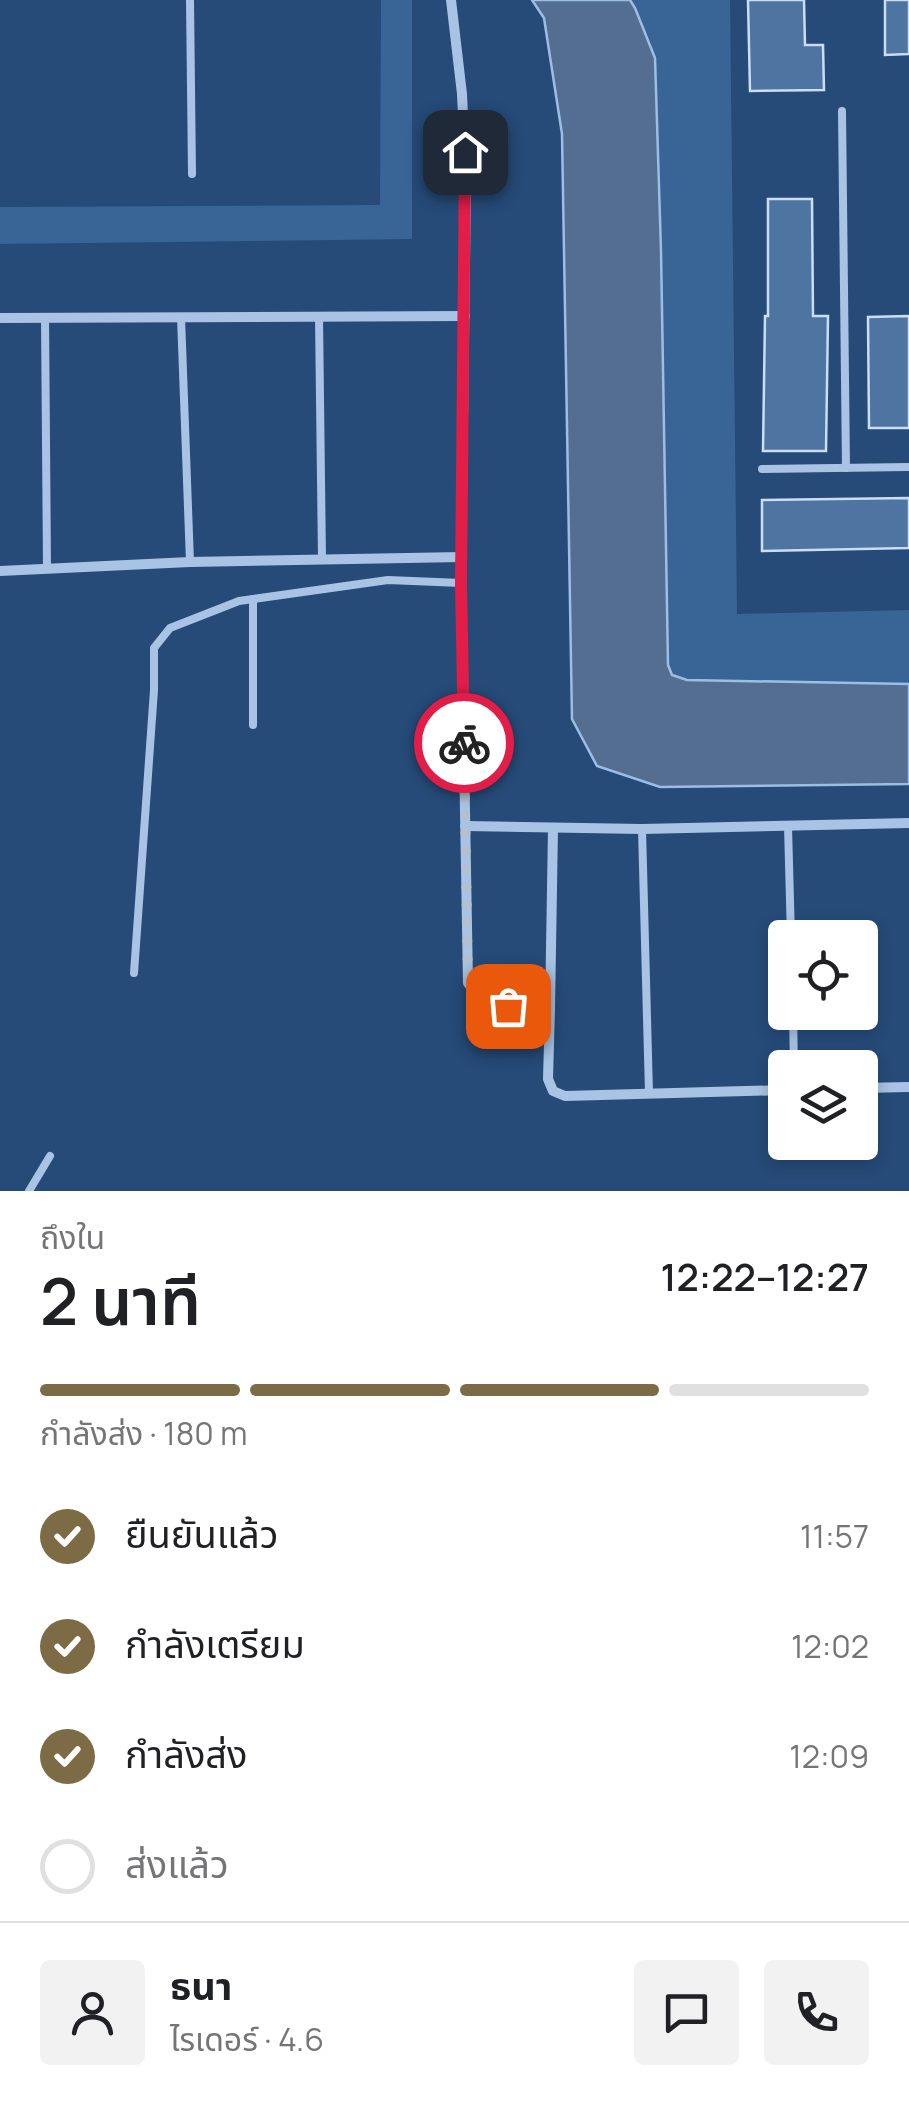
<!DOCTYPE html>
<html lang="th">
<head>
<meta charset="utf-8">
<style>
  body { margin:0; font-family:Manrope,"Noto Sans Thai",sans-serif; background:#f2f2f2; color:#202124; height:100vh; display:flex; flex-direction:column; font-size:38px; white-space:nowrap }
  * { box-sizing:border-box; margin:0 }
  p { font-size:32px; color:#757577 }
  .icon { flex:none; width:55px; height:55px; fill:none; stroke:currentColor; stroke-width:2; stroke-linecap:round; stroke-linejoin:round }
  .map { position:relative; height:1191px; overflow:hidden }
  .drawer { display:flex; flex-direction:column; background:#fff; flex:1 }
  .drawer>* { flex:none }
  .controls { position:absolute; left:768px; top:920px; display:grid; gap:20px }
  .controls a { display:grid; place-items:center; width:110px; height:110px; border-radius:10px; background:#fff; box-shadow:0 5px 15px #0003; font-size:50px }
  .pin { position:absolute; display:grid; place-items:center; width:85px; height:85px; color:#fff; margin:-42px; border-radius:20px; box-shadow:0 5px 15px #0006 }
  .courier { position:absolute; display:grid; place-items:center; width:100px; height:100px; margin:-50px; border:8px solid #e11d48; border-radius:50%; background:#fff; color:#222; box-shadow:0 2px 12px #0007 }
  .overview em { font-style:normal; font-weight:600 }
  .overview div { display:flex; flex-direction:column-reverse }
  .overview { display:flex; align-items:center; justify-content:space-between; height:170px; padding:0 40px }
  h1 { font-size:65px; font-weight:600; line-height:75px }
  .bar { display:grid; grid-template-columns:repeat(4,1fr); gap:15px 10px; align-content:center; height:120px; padding:0 40px }
  .bar i { height:12px; border-radius:8px; background:#e0e0e0 }
  .bar .current { background:#7c6b45 }
  .bar p { grid-column:span 4 }
  .line { display:flex; align-items:center; gap:25px; padding:0 40px; border-top:2px solid #e0e0e0 }
  .line div { flex:1 }
  .round { display:grid; place-items:center; flex:none; width:105px; height:105px; border-radius:10px; background:#f2f2f2 }
  ol { padding:0 40px; list-style:none }
  li { display:flex; align-items:center; gap:30px; height:110px }
  li p { margin-inline-start:auto }
  li .icon { padding:10px; border-radius:50%; background:#7c6b45; color:#fff; stroke-width:4 }
  li:last-child { color:#757577 }
  li i { width:55px; height:55px; border:5px solid #e0e0e0; border-radius:50% }
  .map>svg:first-child { display:block }
  .green { fill:#396496 }
  .water { fill:#536e90; stroke:#9dbee4; stroke-width:2.5 }
  .building { fill:#4e74a2; stroke:#cbddf3; stroke-width:2.5 }
  .lines { fill:none; stroke-linecap:round; stroke-linejoin:round }
  .service { stroke:#a8c3e3; stroke-width:8 }
  .minor { stroke:#a8c3e3; stroke-width:10 }
  .done { stroke:#b3c0d0; stroke-width:10; stroke-dasharray:0 18 }
  .route { stroke:#e11d48; stroke-width:12 }
</style>
</head>
<body>
<div class="map">
<svg width="909" height="1191" viewBox="0 0 909 1191">
  <rect width="100%" height="100%" fill="#264b79"/>
  <g class="green">
    <path d="M 381,0 L 412,0 L 412,239 L 0,244 L 0,207 L 380,205 Z"/>
    <path d="M 630,0 L 730,0 L 737,614 L 909,610 L 909,684 L 687,680 L 672,675 L 668,665 L 655,58 L 635,8 Z"/>
  </g>
  <path class="water" d="M 532,0 L 630,0 L 635,8 L 655,58 L 661,251 L 668,665 L 672,675 L 687,680 L 909,684 L 909,784 L 660,787 L 597,766 L 572,719 L 562,134 L 544,18 Z"/>
  <g class="building">
    <path d="M 748,0 L 804,0 L 805,45 L 823,45 L 824,90 L 750,91 Z"/>
    <path d="M 885,0 L 909,0 L 909,54 L 885,55 Z"/>
    <path d="M 768,199 L 812,199 L 813,316 L 828,316 L 826,451 L 763,451 L 765,316 L 768,316 Z"/>
    <path d="M 909,316 L 909,428 L 869,428 L 868,317 Z"/>
    <path d="M 909,498 L 909,548 L 762,551 L 762,500 Z"/>
  </g>
  <g class="lines">
    <g class="service">
      <path d="M 190,0 L 192,174"/>
      <path d="M 842,111 L 846,468"/>
      <path d="M 45,317 L 47,567"/>
      <path d="M 181,317 L 190,562"/>
      <path d="M 319,317 L 322,560"/>
      <path d="M 762,469 L 909,467"/>
      <path d="M 253,599 L 253,725"/>
      <path d="M 788,826 L 791,938"/>
      <path d="M 642,829 L 649,1093"/>
      <path d="M 134,973 L 154,690 L 154,648 L 170,628 L 239,601 L 253,599 L 388,580 L 461,583"/>
      <path d="M 793,1012 L 794,1068"/>
      <path d="M 29,1191 L 50,1156"/>
    </g>
    <g class="minor">
      <path d="M 451,0 L 462,94 L 466,182 L 461,583 L 468,983 C 489,1014 517,1006 550,1008 L 548,1079 L 553,1091 L 565,1096 L 785,1090"/>
      <path d="M 1,318 L 465,316"/>
      <path d="M 0,571 L 190,562 L 462,557"/>
      <path d="M 465,826 L 642,829 L 909,823"/>
      <path d="M 550,1008 L 553,828"/>
      <path d="M 860,1088 L 909,1087"/>
    </g>
  </g>
  <g class="lines">
    <path class="done" d="M 464,743 L 468,984 C 479,1000 488,1005 508,1006"/>
    <path class="route" d="M 464,743 L 461,583 L 465,152"/>
  </g>
</svg>
<div class="controls">
<a><svg class="icon" aria-label="locate" viewBox="0 0 24 24"><circle cx="12" cy="12" r="6"/><path d="M12 2v4M12 18v4M2 12h4M18 12h4"/></svg></a>
<a><svg class="icon" aria-label="layers" viewBox="0 0 24 24"><path d="M12 4l9 5-9 5-9-5zM3 14l9 5 9-5"/></svg></a>
</div>
<div class="pin" style="left:508px;top:1006px;background:#ea580c"><svg class="icon" aria-label="bag" viewBox="0 0 24 24"><path d="M5 8h14l-1 12H6zM9 8a3 3 0 0 1 6 0"/></svg></div>
<div class="pin" style="left:465px;top:152px;background:#1f2937"><svg class="icon" aria-label="home" viewBox="0 0 24 24"><path d="M3 11l9-7 9 7M6 9v11h12V9"/></svg></div>
<div class="courier" style="left:464px;top:743px"><svg class="icon" aria-label="bike" viewBox="0 0 24 24"><circle cx="6" cy="16" r="4"/><circle cx="18" cy="16" r="4"/><path d="M6 16l4-8h5l3 8M10 8l3 8H6M13 5h3"/></svg></div>
</div>
<section class="drawer">
<div class="overview"><div><h1>2 นาที</h1><p>ถึงใน</p></div><em>12:22–12:27</em></div>
<div class="bar"><i class="current"></i><i class="current"></i><i class="current"></i><i></i><p>กำลังส่ง · 180 m</p></div>
<ol>
<li><svg class="icon" aria-label="check" viewBox="0 0 24 24"><path d="M5 12l5 5 9-10"/></svg>ยืนยันแล้ว<p>11:57</p></li>
<li><svg class="icon" aria-label="check" viewBox="0 0 24 24"><path d="M5 12l5 5 9-10"/></svg>กำลังเตรียม<p>12:02</p></li>
<li><svg class="icon" aria-label="check" viewBox="0 0 24 24"><path d="M5 12l5 5 9-10"/></svg>กำลังส่ง<p>12:09</p></li>
<li><i></i>ส่งแล้ว</li>
</ol>
<div class="line" style="height:180px"><a class="round"><svg class="icon" aria-label="person" viewBox="0 0 24 24"><circle cx="12" cy="8" r="4"/><path d="M4 21q1-7 8-7t8 7"/></svg></a><div><b>ธนา</b><p>ไรเดอร์ · 4.6</p></div><a class="round"><svg class="icon" aria-label="chat" viewBox="0 0 24 24"><path d="M4 5h16v11H9l-5 4z"/></svg></a><a class="round"><svg class="icon" aria-label="phone" viewBox="0 0 24 24"><path d="M5 4h4l2 5-3 2q2 4 5 5l2-3 5 2v4C11 20 4 13 5 4z"/></svg></a></div>
</section>
</body>
</html>
